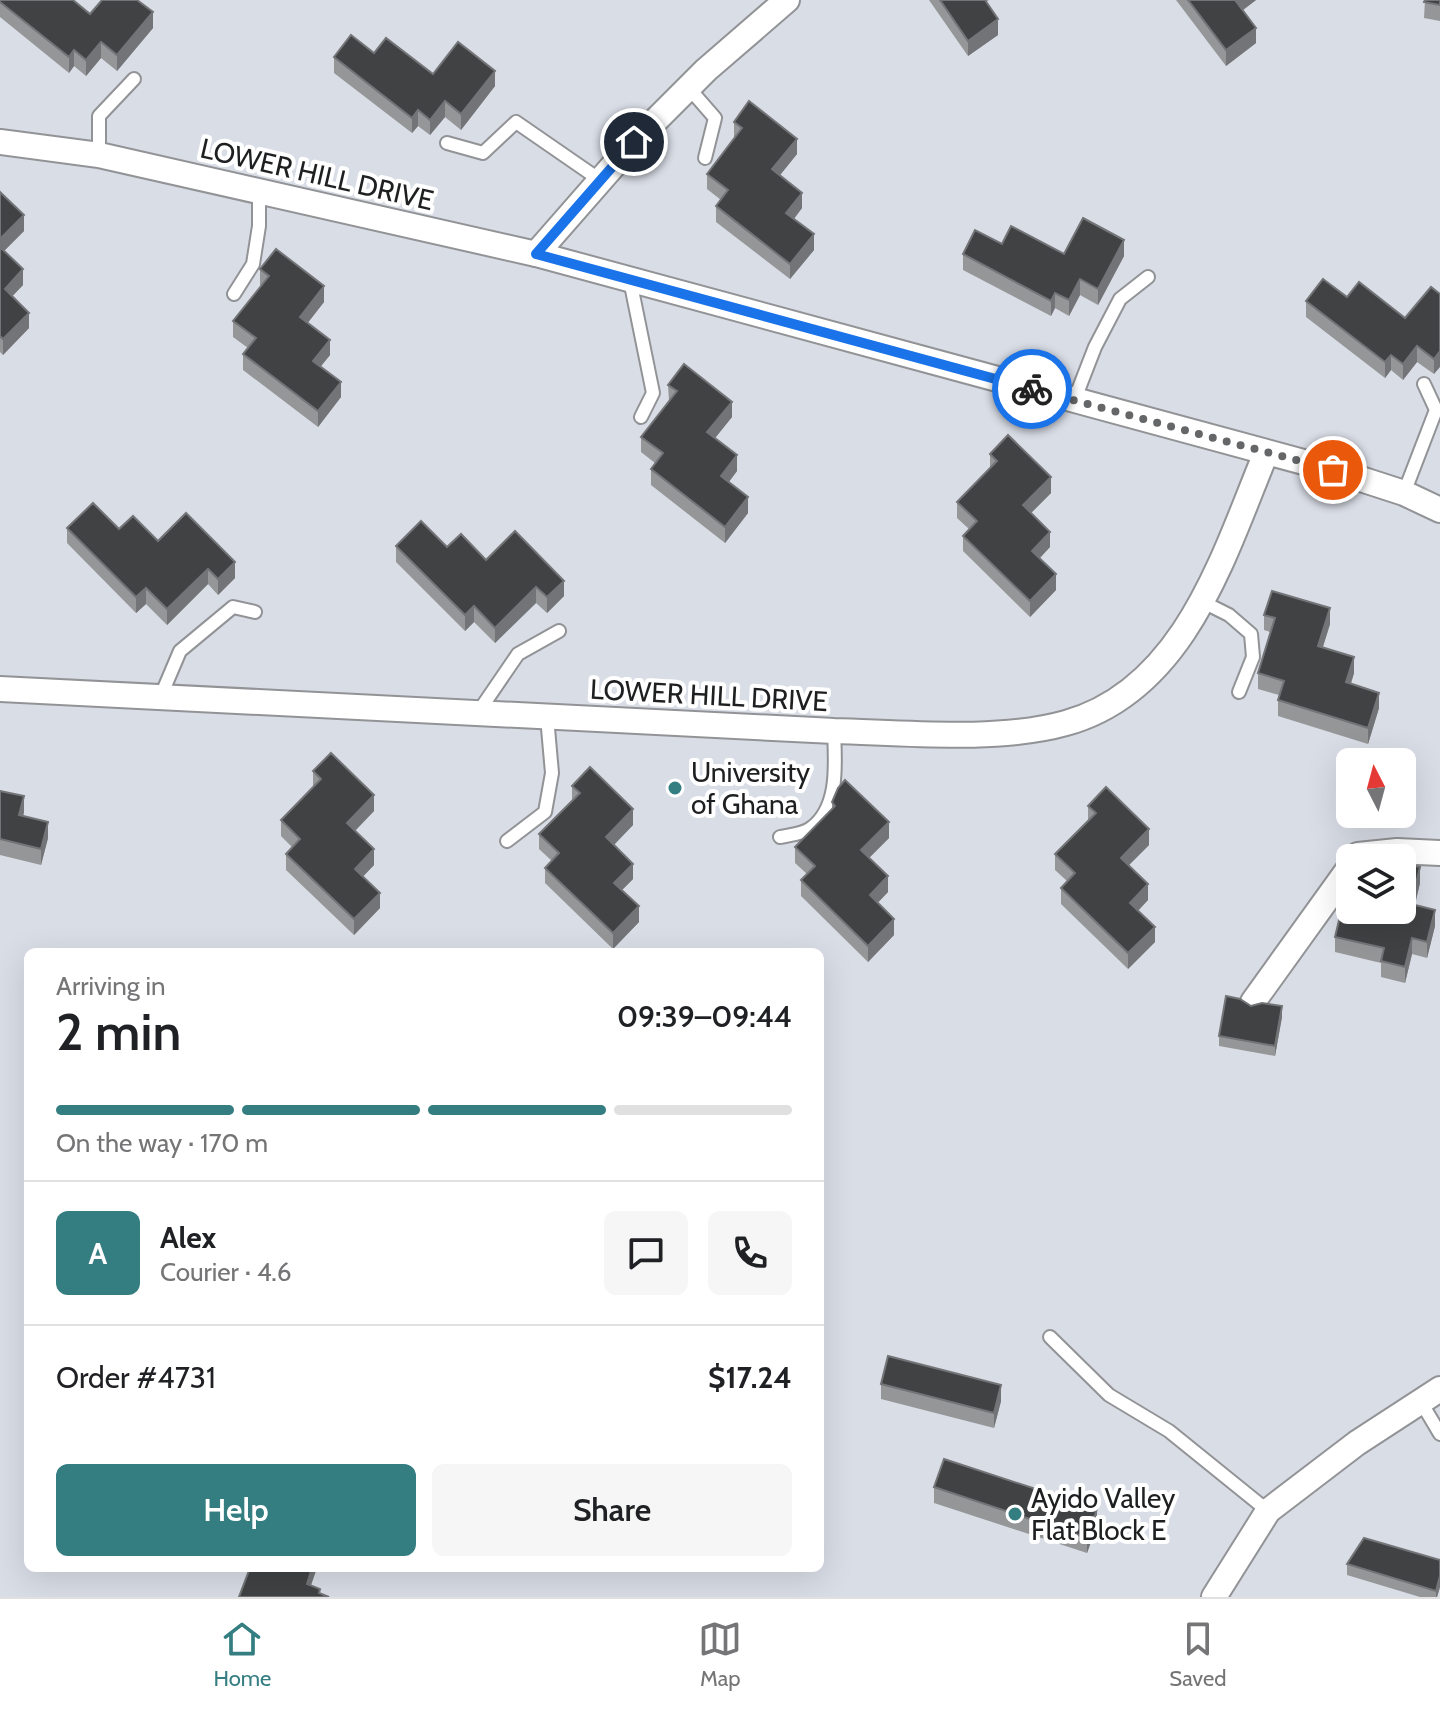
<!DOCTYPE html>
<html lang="en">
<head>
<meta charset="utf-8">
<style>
  body { margin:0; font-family:Cabin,sans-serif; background:#f6f6f6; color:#202124; height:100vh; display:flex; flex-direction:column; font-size:30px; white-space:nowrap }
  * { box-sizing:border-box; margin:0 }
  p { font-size:26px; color:#757577 }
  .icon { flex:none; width:44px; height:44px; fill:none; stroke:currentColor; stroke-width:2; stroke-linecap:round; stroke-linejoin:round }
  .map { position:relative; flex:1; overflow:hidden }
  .sheet { position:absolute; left:24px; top:948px; width:800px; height:624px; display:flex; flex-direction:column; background:#fff; border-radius:12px; box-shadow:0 8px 32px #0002 }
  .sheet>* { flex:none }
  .needle { width:52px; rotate:354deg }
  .fabs { position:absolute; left:1336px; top:748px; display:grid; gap:16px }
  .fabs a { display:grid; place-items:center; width:80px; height:80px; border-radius:12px; background:#fff; box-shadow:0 8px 32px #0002; font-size:40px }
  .pin { position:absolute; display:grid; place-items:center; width:68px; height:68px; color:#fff; margin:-34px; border:4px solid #fff; border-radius:50%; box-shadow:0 2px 8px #0007 }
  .courier { position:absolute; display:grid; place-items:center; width:80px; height:80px; margin:-40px; border:6px solid #1a73e8; border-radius:50%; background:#fff; color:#222; box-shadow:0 2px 10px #0007 }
  .summary em { font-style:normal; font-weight:600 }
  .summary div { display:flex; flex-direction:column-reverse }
  .summary { display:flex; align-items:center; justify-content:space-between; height:136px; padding:0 32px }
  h1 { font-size:52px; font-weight:600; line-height:60px }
  .bar { display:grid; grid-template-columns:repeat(4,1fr); gap:12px 8px; align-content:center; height:96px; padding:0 32px }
  .bar i { height:10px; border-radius:6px; background:#e0e0e0 }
  .bar .on { background:#347d80 }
  .bar p { grid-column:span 4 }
  .line { display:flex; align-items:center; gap:20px; padding:0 32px; border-top:2px solid #e0e0e0 }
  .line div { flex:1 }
  .round { display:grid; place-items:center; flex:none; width:84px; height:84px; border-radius:12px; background:#f6f6f6 }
  .primary-button { display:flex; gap:16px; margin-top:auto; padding:16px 32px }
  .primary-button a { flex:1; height:92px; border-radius:12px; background:#347d80; color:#fff; font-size:32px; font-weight:600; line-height:92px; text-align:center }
  .primary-button a+a { background:#f6f6f6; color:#202124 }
  .menu { display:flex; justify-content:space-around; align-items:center; height:112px; border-top:2px solid #e0e0e0; background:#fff; font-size:22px; color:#757577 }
  .menu a { display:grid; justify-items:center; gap:4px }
  .menu .on { color:#347d80 }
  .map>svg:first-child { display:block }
  .built { fill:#d9dde6; fill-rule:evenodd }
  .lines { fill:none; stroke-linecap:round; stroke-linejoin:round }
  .lane-casing { stroke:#929396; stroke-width:16 }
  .street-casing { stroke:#929396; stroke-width:28 }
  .lane { stroke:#fff; stroke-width:12 }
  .street { stroke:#fff; stroke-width:24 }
  .wall { fill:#959698 }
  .shaded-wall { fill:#737477 }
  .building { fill:#414244; stroke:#737477; stroke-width:2 }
  .done { stroke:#656668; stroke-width:8; stroke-dasharray:0 14.4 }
  .route { stroke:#1a73e8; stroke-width:10 }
  .poi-dot { fill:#347d80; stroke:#fff; stroke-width:3 }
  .labels { text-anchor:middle; stroke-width:8; stroke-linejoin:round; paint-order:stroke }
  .street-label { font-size:28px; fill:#1e1f20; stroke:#fff }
  .poi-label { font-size:28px; fill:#1e1f20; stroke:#fff; text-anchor:start }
</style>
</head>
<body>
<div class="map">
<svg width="1440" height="1597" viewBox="0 0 1440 1597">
  <rect width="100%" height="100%" fill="#e9eaed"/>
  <path class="built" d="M 0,0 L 1440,0 L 1440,1597 L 0,1597 ZM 1350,762 L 1402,762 L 1402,814 L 1350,814 ZM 1350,858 L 1402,858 L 1402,910 L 1350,910 ZM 28,952 L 820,952 L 820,1568 L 28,1568 Z"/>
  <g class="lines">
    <g class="lane-casing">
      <g id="lane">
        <path d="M 688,87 L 715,118 L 705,158"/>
        <path d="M 447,143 L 483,153 L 516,122 L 600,180"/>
        <path d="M 99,155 L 99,116 L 134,79"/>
        <path d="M 630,280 L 653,393 L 641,417"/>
        <path d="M 234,294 L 253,264 L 259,226 L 259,192"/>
        <path d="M 1074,401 L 1095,347 L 1120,299 L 1148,277"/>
        <path d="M 1404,493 L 1436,410 L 1424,384"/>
        <path d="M 1201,601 L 1229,615 L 1251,634 L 1253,657 L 1239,692"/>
        <path d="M 160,698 L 180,651 L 233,607 L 255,612"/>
        <path d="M 477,714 L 518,654 L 559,631"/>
        <path d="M 780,837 C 790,835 803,834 811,828 C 840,807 835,761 834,731"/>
        <path d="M 507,841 L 545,812 L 552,773 L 547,717"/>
        <path d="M 1050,1337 L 1109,1395 L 1169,1431 L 1268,1511"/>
        <path d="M 1421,1402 L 1440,1434"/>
      </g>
    </g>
    <g class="street-casing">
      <g id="street">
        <path d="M 0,142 L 99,155 L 536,254 L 1333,470 L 1404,493 L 1440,510"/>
        <path d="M 536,254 L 634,142 L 706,70 L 787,0"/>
        <path d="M 0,689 L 834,731 C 905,733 999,742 1066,723 C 1185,690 1224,554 1266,453"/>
        <path d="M 1356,858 L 1358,855 L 1397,851 L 1440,853"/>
        <path d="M 1253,1002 L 1350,867"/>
        <path d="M 1214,1597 L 1268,1511 L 1357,1443 L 1440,1389"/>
      </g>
    </g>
    <use href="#lane" class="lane"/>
    <use href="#street" class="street"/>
  </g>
  <g class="wall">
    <path d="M 0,0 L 90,14 L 153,28 L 117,71 L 101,58 L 86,76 L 74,66 L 69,73 L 0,17 Z"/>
    <path d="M 929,0 L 989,0 L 986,2 L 998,35 L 968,56 Z"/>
    <path d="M 1176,0 L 1256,0 L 1243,10 L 1256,43 L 1226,66 Z"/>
    <path d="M 1425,0 L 1440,0 L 1440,21 L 1424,18 Z"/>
    <path d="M 374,53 L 433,74 L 495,86 L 461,130 L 445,117 L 430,135 L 418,126 L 412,133 L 334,73 L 334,57 Z"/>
    <path d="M 734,122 L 797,154 L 780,175 L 802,208 L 794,219 L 814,250 L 790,279 L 716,222 L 716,206 L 721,200 L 707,189 L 707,174 L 734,138 Z"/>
    <path d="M 0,192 L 24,231 L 4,251 L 23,285 L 12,296 L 29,328 L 3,355 L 0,352 Z"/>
    <path d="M 1002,244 L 1064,254 L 1124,256 L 1098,305 L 1080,295 L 1069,316 L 1055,308 L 1051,316 L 963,270 L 963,254 Z"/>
    <path d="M 260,269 L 324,302 L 307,323 L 330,355 L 321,366 L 341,397 L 318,427 L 243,370 L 243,354 L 248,348 L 233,337 L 233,321 L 261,286 L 260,285 Z"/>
    <path d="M 1440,294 L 1434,374 L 1417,362 L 1403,380 L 1391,370 L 1385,378 L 1306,317 L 1306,301 L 1347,297 L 1405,318 Z"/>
    <path d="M 668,385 L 732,417 L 715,438 L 737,471 L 729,482 L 748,513 L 725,543 L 651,485 L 651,469 L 655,463 L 641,452 L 641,437 L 669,401 Z"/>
    <path d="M 990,454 L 1051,493 L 1031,513 L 1050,547 L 1040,558 L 1056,590 L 1030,617 L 963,551 L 963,536 L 969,529 L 957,518 L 957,502 L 990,469 Z"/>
    <path d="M 67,528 L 119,529 L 158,541 L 235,578 L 218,595 L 208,584 L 167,625 L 146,604 L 136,613 L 67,543 Z"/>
    <path d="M 396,546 L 447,547 L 486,560 L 564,596 L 547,613 L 536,603 L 495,643 L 474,622 L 465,631 L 396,562 Z"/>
    <path d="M 1264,615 L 1330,624 L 1323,647 L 1354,673 L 1351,684 L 1379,708 L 1368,744 L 1278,716 L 1278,700 L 1279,695 L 1258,689 L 1258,673 L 1270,632 L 1264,630 Z"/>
    <path d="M 313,771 L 374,811 L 355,831 L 374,865 L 363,876 L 380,908 L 354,935 L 286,870 L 286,854 L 292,847 L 281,836 L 281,820 L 313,787 Z"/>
    <path d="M 572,786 L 633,825 L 614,845 L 633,879 L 622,890 L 639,922 L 613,949 L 545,883 L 545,868 L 552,861 L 539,849 L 539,834 L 572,801 Z"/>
    <path d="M 0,791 L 24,812 L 23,816 L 48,838 L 41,865 L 0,855 Z"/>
    <path d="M 832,802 L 889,838 L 869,858 L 888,892 L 877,903 L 894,935 L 868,962 L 801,896 L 801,880 L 807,874 L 795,863 L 795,847 L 832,809 Z"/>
    <path d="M 1088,806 L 1149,845 L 1129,865 L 1148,900 L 1138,911 L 1155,942 L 1128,969 L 1061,904 L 1061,888 L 1067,881 L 1055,870 L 1055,854 L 1088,821 Z"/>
    <path d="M 1420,883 L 1415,905 L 1435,926 L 1427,958 L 1412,954 L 1405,983 L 1381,977 L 1381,963 L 1335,952 L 1335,937 L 1350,910 Z"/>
    <path d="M 1251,1006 L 1282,1017 L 1275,1056 L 1219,1046 L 1219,1036 Z"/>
    <path d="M 881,1384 L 1001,1401 L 994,1428 L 881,1399 Z"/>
    <path d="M 934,1487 L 1097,1525 L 1087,1553 L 934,1503 Z"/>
    <path d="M 1347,1564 L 1440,1587 L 1437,1597 L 1420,1597 L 1347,1575 Z"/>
  </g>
  <g class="shaded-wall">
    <path d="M 1235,0 L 1256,0 L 1235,16 Z"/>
    <path d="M 153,12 L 153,28 L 117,71 L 117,55 Z"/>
    <path d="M 998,19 L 998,35 L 968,56 L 968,41 Z"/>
    <path d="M 1256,28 L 1256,43 L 1226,66 L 1226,50 Z"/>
    <path d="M 101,42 L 101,58 L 86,76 L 86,60 Z"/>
    <path d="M 74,50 L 74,66 L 69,73 L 69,57 Z"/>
    <path d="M 495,71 L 495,86 L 461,130 L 461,114 Z"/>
    <path d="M 445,101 L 445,117 L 430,135 L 430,120 Z"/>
    <path d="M 418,110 L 418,126 L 412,133 L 412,118 Z"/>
    <path d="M 797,139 L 797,154 L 772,185 L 772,169 Z"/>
    <path d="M 802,193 L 802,208 L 786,229 L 786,213 Z"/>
    <path d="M 24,215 L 24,231 L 0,255 L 0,239 Z"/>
    <path d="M 814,234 L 814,250 L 790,279 L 790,264 Z"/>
    <path d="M 1124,240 L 1124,256 L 1098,305 L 1098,289 Z"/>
    <path d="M 23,269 L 23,285 L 5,304 L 5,289 Z"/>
    <path d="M 1080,279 L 1080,295 L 1069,316 L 1069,300 Z"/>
    <path d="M 324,286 L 324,302 L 300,333 L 300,317 Z"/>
    <path d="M 1055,293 L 1055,308 L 1051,316 L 1051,301 Z"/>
    <path d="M 29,313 L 29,328 L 3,355 L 3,339 Z"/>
    <path d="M 330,340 L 330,355 L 313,376 L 313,361 Z"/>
    <path d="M 1417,346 L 1417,362 L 1403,380 L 1403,364 Z"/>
    <path d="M 1440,351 L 1440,367 L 1434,374 L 1434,359 Z"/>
    <path d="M 1391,355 L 1391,370 L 1385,378 L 1385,362 Z"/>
    <path d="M 341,382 L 341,397 L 318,427 L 318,411 Z"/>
    <path d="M 732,402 L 732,417 L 707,448 L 707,432 Z"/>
    <path d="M 737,455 L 737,471 L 721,492 L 721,476 Z"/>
    <path d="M 1051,477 L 1051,493 L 1023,521 L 1023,505 Z"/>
    <path d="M 748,497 L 748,513 L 725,543 L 725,527 Z"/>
    <path d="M 1050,532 L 1050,547 L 1032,566 L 1032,551 Z"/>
    <path d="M 235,562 L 235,578 L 218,595 L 218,579 Z"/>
    <path d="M 208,569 L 208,584 L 167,625 L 167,609 Z"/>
    <path d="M 1056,574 L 1056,590 L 1030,617 L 1030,601 Z"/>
    <path d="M 564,581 L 564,596 L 547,613 L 547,597 Z"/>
    <path d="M 536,587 L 536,603 L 495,643 L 495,628 Z"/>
    <path d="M 146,588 L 146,604 L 136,613 L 136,597 Z"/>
    <path d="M 474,606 L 474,622 L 465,631 L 465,615 Z"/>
    <path d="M 1330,608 L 1330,624 L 1318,662 L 1318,646 Z"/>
    <path d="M 1354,657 L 1354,673 L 1346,698 L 1346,682 Z"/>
    <path d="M 1379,693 L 1379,708 L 1368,744 L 1368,728 Z"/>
    <path d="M 374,795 L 374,811 L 347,839 L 347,823 Z"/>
    <path d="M 24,796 L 24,812 L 19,831 L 19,815 Z"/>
    <path d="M 633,809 L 633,825 L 606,853 L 606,837 Z"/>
    <path d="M 48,822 L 48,838 L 41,865 L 41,849 Z"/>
    <path d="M 889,822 L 889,838 L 861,866 L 861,850 Z"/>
    <path d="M 1149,829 L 1149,845 L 1121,873 L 1121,858 Z"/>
    <path d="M 374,849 L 374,865 L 355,885 L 355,869 Z"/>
    <path d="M 633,864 L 633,879 L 614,898 L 614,883 Z"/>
    <path d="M 1420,867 L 1420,883 L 1411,920 L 1411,904 Z"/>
    <path d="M 888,876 L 888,892 L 870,911 L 870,895 Z"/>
    <path d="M 1148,884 L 1148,900 L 1130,919 L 1130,903 Z"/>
    <path d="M 380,893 L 380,908 L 354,935 L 354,919 Z"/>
    <path d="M 639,906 L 639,922 L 613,949 L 613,933 Z"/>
    <path d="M 1435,910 L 1435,926 L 1427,958 L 1427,942 Z"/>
    <path d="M 894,919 L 894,935 L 868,962 L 868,946 Z"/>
    <path d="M 1155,927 L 1155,942 L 1128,969 L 1128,953 Z"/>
    <path d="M 1412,938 L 1412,954 L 1405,983 L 1405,967 Z"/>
    <path d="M 1282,1006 L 1282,1017 L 1275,1056 L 1275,1046 Z"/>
    <path d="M 1001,1385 L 1001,1401 L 994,1428 L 994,1413 Z"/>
    <path d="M 1097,1509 L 1097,1525 L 1087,1553 L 1087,1538 Z"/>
    <path d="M 312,1568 L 317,1568 L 307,1597 L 307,1584 Z"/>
    <path d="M 1440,1576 L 1440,1587 L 1437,1597 L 1436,1597 L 1436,1591 Z"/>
  </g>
  <g class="building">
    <path d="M 0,0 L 73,0 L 90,14 L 102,0 L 137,0 L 153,12 L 117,55 L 101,42 L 86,60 L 74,50 L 69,57 L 0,2 Z"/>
    <path d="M 940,0 L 985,0 L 998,19 L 968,41 Z"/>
    <path d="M 1188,0 L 1235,0 L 1256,28 L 1226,50 Z"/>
    <path d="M 1425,0 L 1440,0 L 1440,5 L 1424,2 Z"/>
    <path d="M 351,35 L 374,53 L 386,38 L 433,74 L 458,42 L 495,71 L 461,114 L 445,101 L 430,120 L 418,110 L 412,118 L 334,57 Z"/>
    <path d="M 749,101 L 797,139 L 772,169 L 802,193 L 786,213 L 814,234 L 790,264 L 716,206 L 728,190 L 707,174 L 742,128 L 734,122 Z"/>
    <path d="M 0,192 L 24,215 L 0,239 Z"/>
    <path d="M 1083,218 L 1124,240 L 1098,289 L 1080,279 L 1069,300 L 1055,293 L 1051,301 L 963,254 L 975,230 L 1002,244 L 1011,226 L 1064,254 Z"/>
    <path d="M 0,247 L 23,269 L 5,289 L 29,313 L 3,339 L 0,336 Z"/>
    <path d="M 276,249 L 324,286 L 300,317 L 330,340 L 313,361 L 341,382 L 318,411 L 243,354 L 256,338 L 233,321 L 269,276 L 260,269 Z"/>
    <path d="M 1323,279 L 1347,297 L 1359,282 L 1405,318 L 1431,287 L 1440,294 L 1440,351 L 1434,359 L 1417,346 L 1403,364 L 1391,355 L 1385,362 L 1306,301 Z"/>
    <path d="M 684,364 L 732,402 L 707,432 L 737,455 L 721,476 L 748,497 L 725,527 L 651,469 L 663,453 L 641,437 L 677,391 L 668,385 Z"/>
    <path d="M 1008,435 L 1051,477 L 1023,505 L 1050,532 L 1032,551 L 1056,574 L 1030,601 L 963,536 L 977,521 L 957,502 L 997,461 L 990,454 Z"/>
    <path d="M 93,503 L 119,529 L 133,516 L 158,541 L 186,513 L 235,562 L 218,579 L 208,569 L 167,609 L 146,588 L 136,597 L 67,528 Z"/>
    <path d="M 421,521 L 447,547 L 461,534 L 486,560 L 515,531 L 564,581 L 547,597 L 536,587 L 495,628 L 474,606 L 465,615 L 396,546 Z"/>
    <path d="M 1272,591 L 1330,608 L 1318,646 L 1354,657 L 1346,682 L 1379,693 L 1368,728 L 1278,700 L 1284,681 L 1258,673 L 1275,618 L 1264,615 Z"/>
    <path d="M 331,753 L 374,795 L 347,823 L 374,849 L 355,869 L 380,893 L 354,919 L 286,854 L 300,839 L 281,820 L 321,779 L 313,771 Z"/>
    <path d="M 590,767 L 633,809 L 606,837 L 633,864 L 614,883 L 639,906 L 613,933 L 545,868 L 559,853 L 539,834 L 580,793 L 572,786 Z"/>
    <path d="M 845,780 L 889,822 L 861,850 L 888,876 L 870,895 L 894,919 L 868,946 L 801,880 L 815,866 L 795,847 L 835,806 L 832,802 L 838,788 Z"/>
    <path d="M 1106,787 L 1149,829 L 1121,858 L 1148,884 L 1130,903 L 1155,927 L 1128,953 L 1061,888 L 1075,873 L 1055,854 L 1096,813 L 1088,806 Z"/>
    <path d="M 0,791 L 24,796 L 19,815 L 48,822 L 41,849 L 0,839 Z"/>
    <path d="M 1402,863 L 1420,867 L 1411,904 L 1435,910 L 1427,942 L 1412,938 L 1405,967 L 1381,961 L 1384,948 L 1335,937 L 1347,887 L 1350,888 L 1350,910 L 1402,910 Z"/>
    <path d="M 1226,996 L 1240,999 L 1251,1006 L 1262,1003 L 1282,1006 L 1275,1046 L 1219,1036 Z"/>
    <path d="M 888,1356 L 1001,1385 L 994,1413 L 881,1384 Z"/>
    <path d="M 944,1459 L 1097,1509 L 1087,1538 L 934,1487 Z"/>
    <path d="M 1364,1538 L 1440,1560 L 1440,1576 L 1436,1591 L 1347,1564 Z"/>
    <path d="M 250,1568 L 312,1568 L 307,1584 L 320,1589 L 319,1593 L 329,1597 L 239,1597 Z"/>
  </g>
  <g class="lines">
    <path class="done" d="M 1032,389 L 1333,470"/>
    <path class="route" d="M 634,142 L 536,254 L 1032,389"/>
  </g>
  <g class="poi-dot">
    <circle cx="675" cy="788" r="8"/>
    <circle cx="1015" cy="1514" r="8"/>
  </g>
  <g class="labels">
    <g class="street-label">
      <text transform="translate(317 174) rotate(13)" y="10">LOWER HILL DRIVE</text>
      <text transform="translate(709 695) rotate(3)" y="10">LOWER HILL DRIVE</text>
    </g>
    <g class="poi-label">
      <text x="691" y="782">University<tspan x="691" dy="32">of Ghana</tspan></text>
      <text x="1031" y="1508">Ayido Valley<tspan x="1031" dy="32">Flat Block E</tspan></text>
    </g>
  </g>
</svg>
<div class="fabs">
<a><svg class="needle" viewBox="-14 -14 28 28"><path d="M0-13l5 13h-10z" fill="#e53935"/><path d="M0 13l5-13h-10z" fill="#757577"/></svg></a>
<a><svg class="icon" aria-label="layers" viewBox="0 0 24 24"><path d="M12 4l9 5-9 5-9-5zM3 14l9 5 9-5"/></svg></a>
</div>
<div class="pin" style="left:1333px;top:470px;background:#ea580c"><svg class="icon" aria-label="bag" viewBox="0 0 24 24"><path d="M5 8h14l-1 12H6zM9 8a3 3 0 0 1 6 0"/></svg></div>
<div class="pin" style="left:634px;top:142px;background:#1f2937"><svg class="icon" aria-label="home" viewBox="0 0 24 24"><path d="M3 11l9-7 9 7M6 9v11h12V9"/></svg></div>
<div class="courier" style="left:1032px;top:389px"><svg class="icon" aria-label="bike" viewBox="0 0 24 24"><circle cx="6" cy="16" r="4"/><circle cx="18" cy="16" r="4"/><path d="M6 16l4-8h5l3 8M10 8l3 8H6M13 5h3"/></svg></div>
<section class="sheet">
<div class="summary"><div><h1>2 min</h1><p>Arriving in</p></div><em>09:39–09:44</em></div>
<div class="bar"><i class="on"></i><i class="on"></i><i class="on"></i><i></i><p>On the way · 170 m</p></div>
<div class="line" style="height:144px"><b class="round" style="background:#347d80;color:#fff">A</b><div><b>Alex</b><p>Courier · 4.6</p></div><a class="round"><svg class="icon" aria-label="chat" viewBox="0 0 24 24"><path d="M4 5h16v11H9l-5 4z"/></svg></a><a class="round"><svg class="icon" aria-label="phone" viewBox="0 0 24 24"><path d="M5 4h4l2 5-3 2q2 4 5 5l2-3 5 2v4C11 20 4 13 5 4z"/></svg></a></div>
<div class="line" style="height:104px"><div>Order #4731</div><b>$17.24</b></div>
<div class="primary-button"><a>Help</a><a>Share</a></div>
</section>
</div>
<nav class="menu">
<a class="on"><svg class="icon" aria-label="home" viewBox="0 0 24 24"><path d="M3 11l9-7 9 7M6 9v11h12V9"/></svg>Home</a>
<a><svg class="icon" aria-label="map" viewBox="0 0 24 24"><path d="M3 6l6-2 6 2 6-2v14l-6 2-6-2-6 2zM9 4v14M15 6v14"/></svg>Map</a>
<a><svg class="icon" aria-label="saved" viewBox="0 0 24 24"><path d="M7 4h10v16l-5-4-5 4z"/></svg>Saved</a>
</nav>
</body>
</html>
